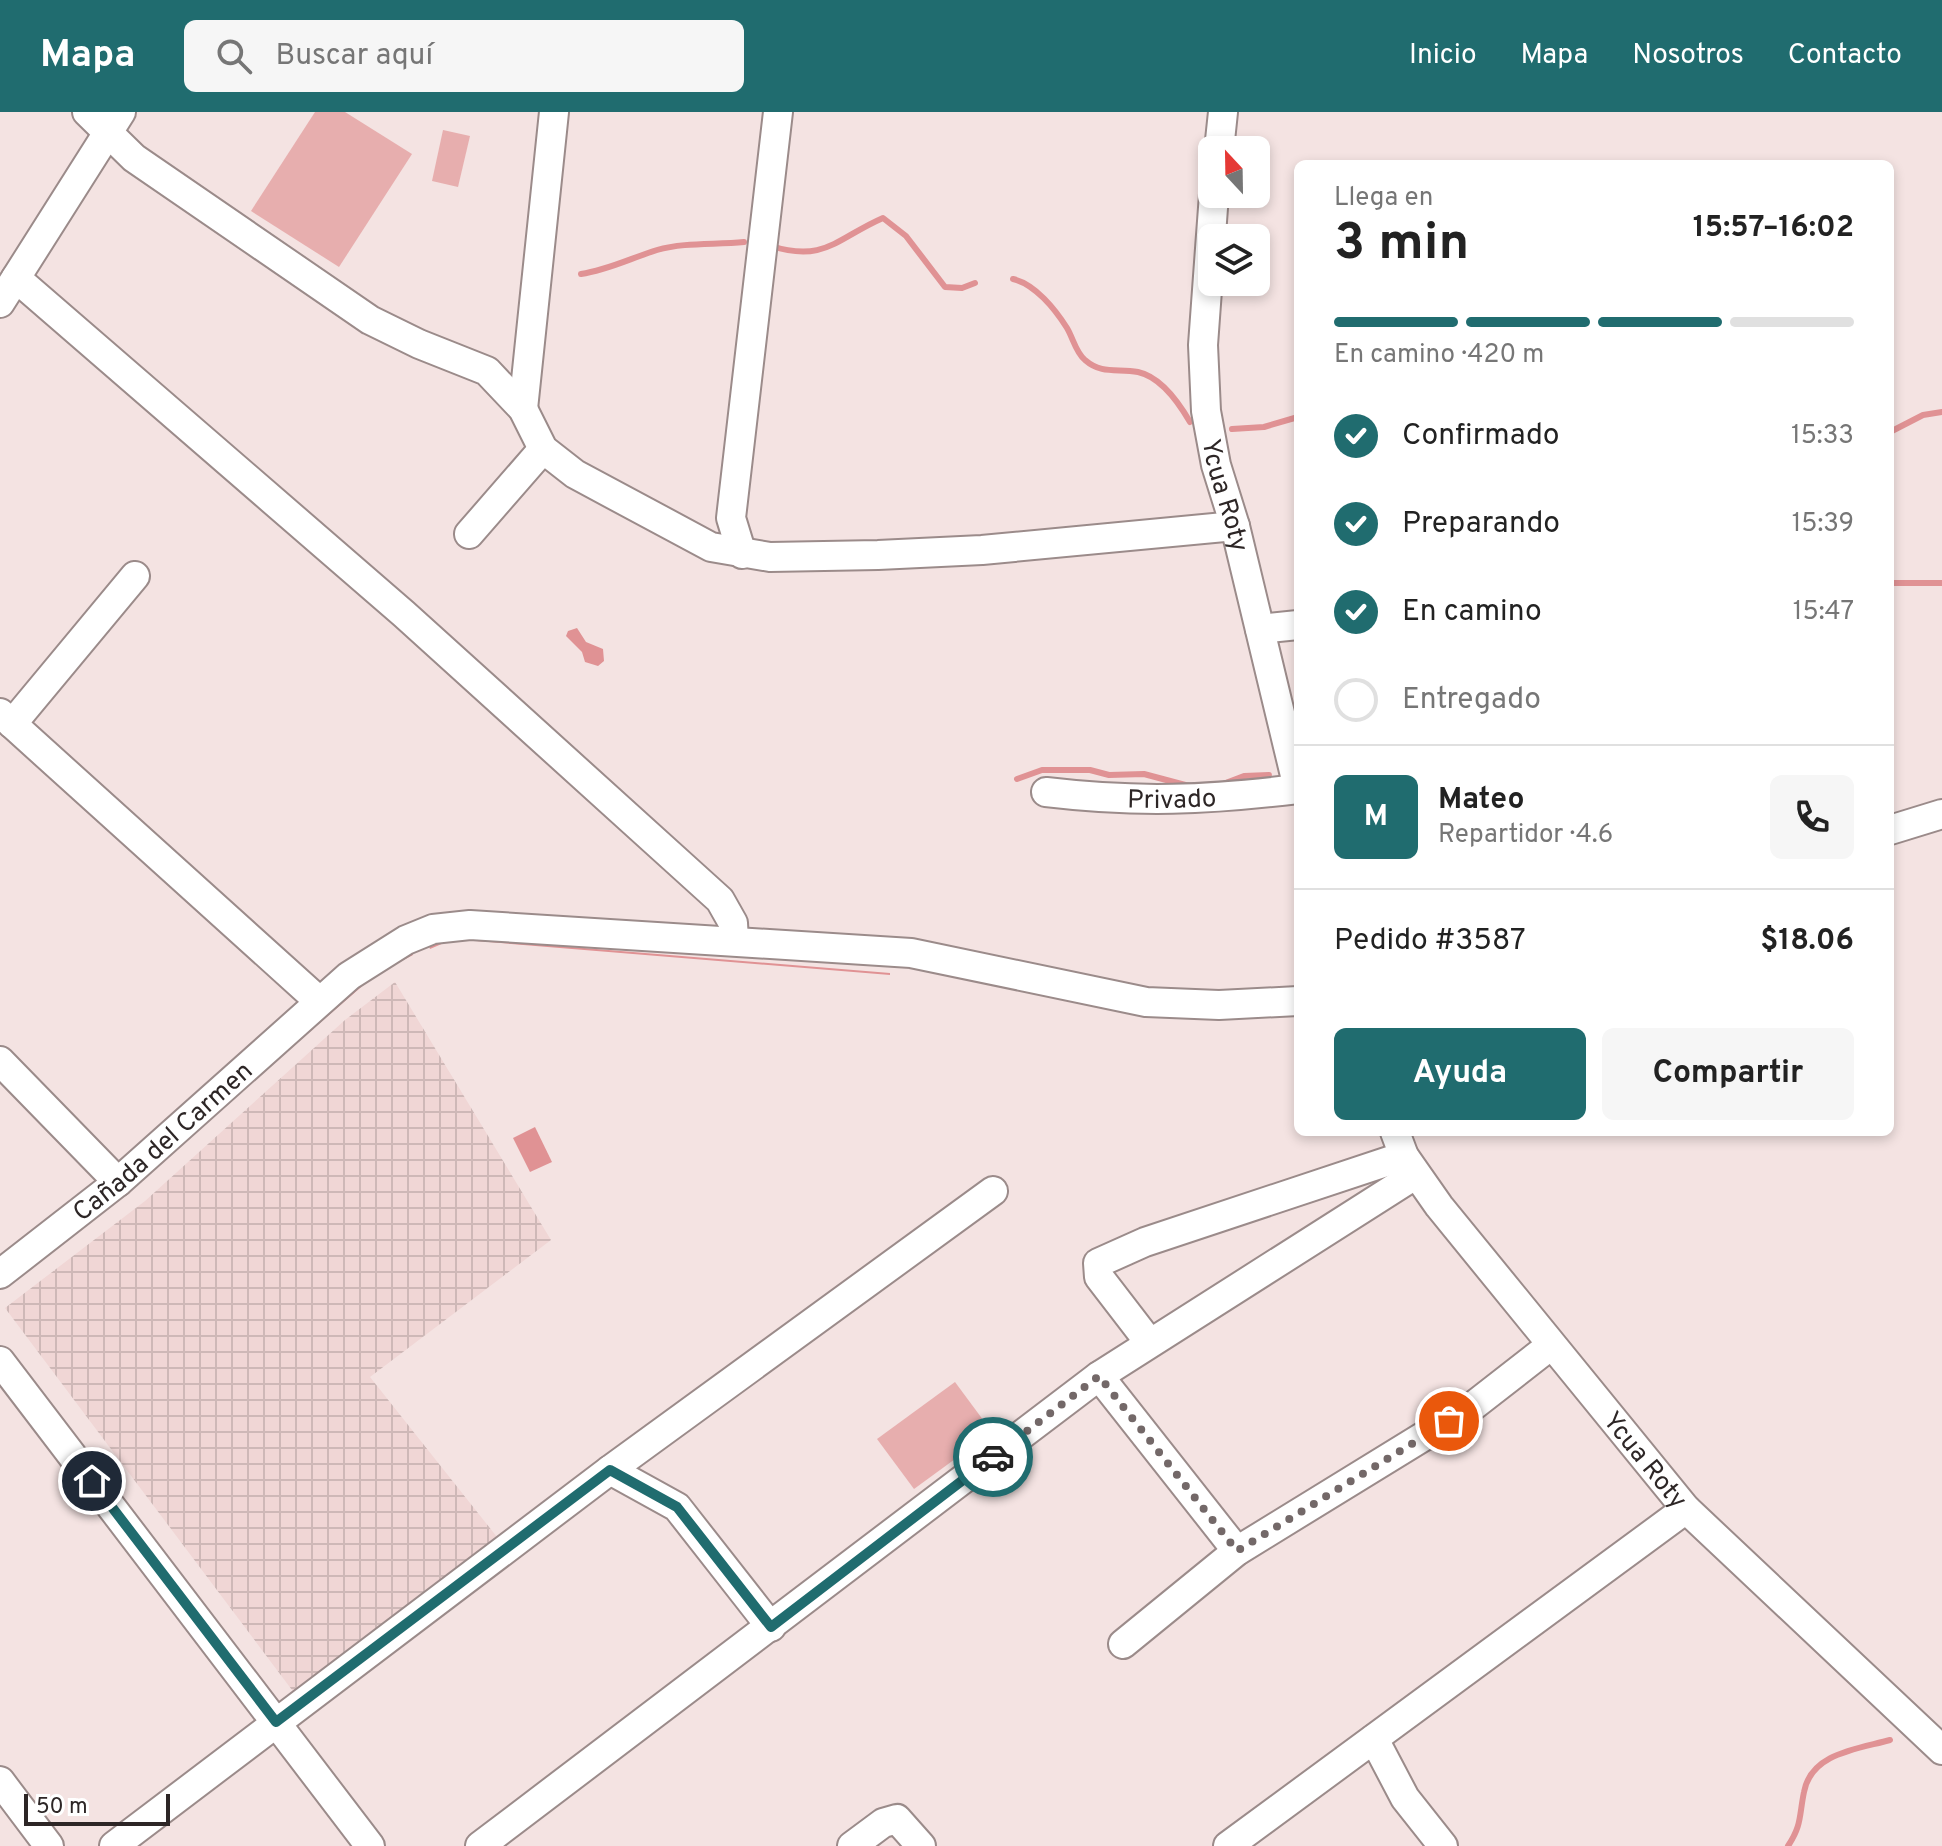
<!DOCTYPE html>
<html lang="es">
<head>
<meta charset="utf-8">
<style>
  body { margin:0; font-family:Overpass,sans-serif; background:#f6f6f6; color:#222; height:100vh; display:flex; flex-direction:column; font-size:30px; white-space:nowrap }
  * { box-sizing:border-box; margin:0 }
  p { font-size:26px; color:#767676 }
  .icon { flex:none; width:44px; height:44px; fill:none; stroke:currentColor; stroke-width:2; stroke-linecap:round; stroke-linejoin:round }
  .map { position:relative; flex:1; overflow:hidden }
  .sheet { position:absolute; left:1294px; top:48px; width:600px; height:976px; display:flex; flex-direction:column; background:#fff; border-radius:12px; box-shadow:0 4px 12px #0003 }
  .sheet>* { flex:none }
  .needle { width:52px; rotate:338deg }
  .buttons { position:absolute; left:1198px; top:24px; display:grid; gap:16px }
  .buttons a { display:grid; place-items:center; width:72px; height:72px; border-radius:12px; background:#fff; box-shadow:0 4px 12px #0003; font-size:40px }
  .scale { position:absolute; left:24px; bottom:20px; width:146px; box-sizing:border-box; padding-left:8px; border:4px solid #2d2626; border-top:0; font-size:22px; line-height:28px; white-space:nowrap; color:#2d2626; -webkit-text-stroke:6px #fff; paint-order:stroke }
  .pin { position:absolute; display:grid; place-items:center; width:68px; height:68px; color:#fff; margin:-34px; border:4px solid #fff; border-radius:50%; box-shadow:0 2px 8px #0007 }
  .courier { position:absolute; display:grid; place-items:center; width:80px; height:80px; margin:-40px; border:6px solid #206c6f; border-radius:50%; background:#fff; color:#222; box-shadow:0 2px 10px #0007 }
  .headline em { font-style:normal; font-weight:700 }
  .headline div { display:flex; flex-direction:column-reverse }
  .headline { display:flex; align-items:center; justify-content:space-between; height:136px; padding:0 40px }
  h1 { font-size:52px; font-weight:700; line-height:60px }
  .bar { display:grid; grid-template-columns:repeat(4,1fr); gap:12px 8px; align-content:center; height:96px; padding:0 40px }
  .bar i { height:10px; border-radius:6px; background:#e0e0e0 }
  .bar .current { background:#206c6f }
  .bar p { grid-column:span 4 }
  .line { display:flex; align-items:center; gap:20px; padding:0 40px; border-top:2px solid #e0e0e0 }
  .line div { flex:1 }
  .round { display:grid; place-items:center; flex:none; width:84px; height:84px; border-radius:12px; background:#f6f6f6 }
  ol { padding:0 40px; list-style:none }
  li { display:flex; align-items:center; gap:24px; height:88px }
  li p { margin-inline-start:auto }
  li .icon { padding:8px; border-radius:50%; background:#206c6f; color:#fff; stroke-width:4 }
  li:last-child { color:#767676 }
  li i { width:44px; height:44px; border:4px solid #e0e0e0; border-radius:50% }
  .primary-button { display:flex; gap:16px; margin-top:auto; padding:16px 40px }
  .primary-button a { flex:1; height:92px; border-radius:12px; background:#206c6f; color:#fff; font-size:32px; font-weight:700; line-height:92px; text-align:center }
  .primary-button a+a { background:#f6f6f6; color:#222 }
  header { display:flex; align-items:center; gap:48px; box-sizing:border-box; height:112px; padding:0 40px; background:#206c6f; color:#fff }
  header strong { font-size:38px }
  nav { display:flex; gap:44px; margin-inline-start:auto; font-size:28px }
  .search { width:560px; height:72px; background:#f6f6f6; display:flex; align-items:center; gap:20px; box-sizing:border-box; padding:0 28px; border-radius:12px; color:#767676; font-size:30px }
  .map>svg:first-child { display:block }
  .industrial { fill:url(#industrial-grid) }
  .pitch { fill:#e7aeae }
  .water { fill:#e09294 }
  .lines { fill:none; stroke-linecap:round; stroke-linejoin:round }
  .stream { stroke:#e09294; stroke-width:6 }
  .minor-casing { stroke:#9b8b8a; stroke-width:32 }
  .minor { stroke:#fff; stroke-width:28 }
  .done { stroke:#736868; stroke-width:8; stroke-dasharray:0 14.4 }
  .route { stroke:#206c6f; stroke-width:10 }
  .labels { text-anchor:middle; stroke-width:8; stroke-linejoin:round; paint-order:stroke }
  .street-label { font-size:26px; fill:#2d2626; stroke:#fff }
</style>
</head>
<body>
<header>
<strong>Mapa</strong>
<div class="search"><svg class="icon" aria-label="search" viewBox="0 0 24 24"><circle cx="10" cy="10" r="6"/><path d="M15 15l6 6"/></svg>Buscar aquí</div>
<nav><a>Inicio</a><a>Mapa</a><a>Nosotros</a><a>Contacto</a></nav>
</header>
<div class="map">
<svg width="1942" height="1734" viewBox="0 0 1942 1734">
  <defs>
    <pattern id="industrial-grid" width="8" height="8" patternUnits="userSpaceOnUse" patternTransform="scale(2)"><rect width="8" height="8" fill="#f0d6d5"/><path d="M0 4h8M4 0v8" fill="none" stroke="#ceb8b7"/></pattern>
  </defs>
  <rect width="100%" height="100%" fill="#f4e3e2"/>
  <path class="industrial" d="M 395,870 L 551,1128 L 370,1265 L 497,1425 L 295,1582 L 5,1196 L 145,1089 L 345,908 Z"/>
  <g class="pitch">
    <path d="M 315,0 L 345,0 L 412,42 L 339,155 L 251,99 Z"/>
    <path d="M 443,18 L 470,24 L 458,75 L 432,69 Z"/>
    <path d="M 955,1270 L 992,1320 L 914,1377 L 877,1327 Z"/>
  </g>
  <g class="water">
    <path d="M 577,516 L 586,530 L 603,537 L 604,549 L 598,554 L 585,550 L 582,540 L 566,524 L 568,519 Z"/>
    <path d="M 451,825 L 890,861 L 890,863 L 476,829 L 451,828 L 430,837 L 429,834 Z"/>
    <path d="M 412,841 L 413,843 L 375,863 L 190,1024 L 373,862 Z"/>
    <path d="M 535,1015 L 552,1050 L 530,1060 L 513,1026 Z"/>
  </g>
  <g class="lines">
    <g class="stream">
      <path d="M 771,134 C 825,151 837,126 883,106 L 906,124 L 945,175 L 962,176 L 975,171"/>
      <path d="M 581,162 C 608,158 631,146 657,138 C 685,130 715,133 744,130"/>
      <path d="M 1013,167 C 1035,172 1055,197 1067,216 C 1073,226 1076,241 1085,248 C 1102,263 1118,256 1138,260 C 1161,265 1179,291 1190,310"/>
      <path d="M 1232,317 L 1264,315 L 1298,305"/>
      <path d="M 1890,320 L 1923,303 L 1942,300"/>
      <path d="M 1890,471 L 1942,471"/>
      <path d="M 1017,667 L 1042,658 L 1090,658 L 1109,663 L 1144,662 L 1189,674"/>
      <path d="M 1223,672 L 1244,664 L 1269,663"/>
      <path d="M 1788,1734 C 1802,1713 1799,1704 1804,1680 C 1811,1641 1858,1637 1890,1628"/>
    </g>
    <g class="minor-casing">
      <g id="minor">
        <path d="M 87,0 L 134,46 L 370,208 L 419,232 L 487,259 L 523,297 L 543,337 L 575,362 L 711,435 L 770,445 L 878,443 L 982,438 L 1235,414"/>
        <path d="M 1219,38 L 1223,0"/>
        <path id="s1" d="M 1214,82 L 1203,233 L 1206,299 L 1216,353 L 1235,414 L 1298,676"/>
        <path d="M 16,166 L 404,502 L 720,788 L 733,811 L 734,829"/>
        <path d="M 0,191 L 121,0"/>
        <path d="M 523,297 L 554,0"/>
        <path d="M 469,422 L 543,337"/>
        <path d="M 742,442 L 731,406 L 778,0"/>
        <path d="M 1260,517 L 1298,513"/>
        <path d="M 0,601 L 319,889"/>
        <path d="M 12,612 L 135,464"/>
        <path id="s2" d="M 1046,680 C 1138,691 1207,688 1298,677"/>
        <path d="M 1890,718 L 1942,702"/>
        <path d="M 0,949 L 118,1070"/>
        <path id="s3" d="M 1395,1020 L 1404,1044 L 1439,1094 L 1686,1397 L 1942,1638"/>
        <path id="s4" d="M 0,1162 L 118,1070 L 349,864 L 406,828 L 433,817 L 470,813 L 911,841 L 1146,890 L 1219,893 L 1298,889"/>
        <path d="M 1149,1230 L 1099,1165 L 1098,1151 L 1145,1130 L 1404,1044"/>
        <path d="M 0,1249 L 370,1734"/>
        <path d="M 1099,1264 L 1237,1439"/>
        <path d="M 610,1358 L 677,1395 L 771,1515"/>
        <path d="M 1123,1532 L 1237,1439 L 1473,1294 L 1550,1234"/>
        <path d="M 1374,1627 L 1405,1686 L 1443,1734"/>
        <path d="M 0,1669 L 49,1734"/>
        <path d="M 114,1734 L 610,1358 L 993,1079"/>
        <path d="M 480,1734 L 1099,1264 L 1415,1063"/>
        <path d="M 852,1734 L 883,1711 L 897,1707 L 921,1734"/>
        <path d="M 1228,1734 L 1686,1397"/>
      </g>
    </g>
    <use href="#minor" class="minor"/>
  </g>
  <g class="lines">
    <path class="done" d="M 993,1345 L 1099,1264 L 1237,1439 L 1449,1309"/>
    <path class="route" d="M 92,1369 L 276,1610 L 610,1358 L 677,1395 L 771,1515 L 993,1345"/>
  </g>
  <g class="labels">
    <g class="street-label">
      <text dy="9" stroke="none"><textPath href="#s1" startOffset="304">Ycua Roty</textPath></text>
      <text dy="9" stroke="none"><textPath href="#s2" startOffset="126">Privado</textPath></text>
      <text dy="9" stroke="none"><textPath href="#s4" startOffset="210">Cañada del Carmen</textPath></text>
      <text dy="9" stroke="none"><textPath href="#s3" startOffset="414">Ycua Roty</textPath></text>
    </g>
  </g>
</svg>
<div class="buttons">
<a><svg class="needle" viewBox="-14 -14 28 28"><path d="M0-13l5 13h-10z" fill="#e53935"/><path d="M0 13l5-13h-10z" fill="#767676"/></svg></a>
<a><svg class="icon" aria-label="layers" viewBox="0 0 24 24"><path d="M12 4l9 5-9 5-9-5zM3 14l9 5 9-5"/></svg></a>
</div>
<div class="scale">50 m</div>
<div class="pin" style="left:1449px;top:1309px;background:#ea580c"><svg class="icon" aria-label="bag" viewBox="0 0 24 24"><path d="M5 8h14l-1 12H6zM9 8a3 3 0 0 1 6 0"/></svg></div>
<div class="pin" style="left:92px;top:1369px;background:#1f2937"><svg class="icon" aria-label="home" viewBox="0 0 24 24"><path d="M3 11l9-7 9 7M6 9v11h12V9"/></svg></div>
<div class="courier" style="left:993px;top:1345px"><svg class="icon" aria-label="car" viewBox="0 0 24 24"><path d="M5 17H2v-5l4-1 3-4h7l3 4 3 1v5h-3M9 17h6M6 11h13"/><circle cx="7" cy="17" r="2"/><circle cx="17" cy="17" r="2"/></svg></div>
<section class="sheet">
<div class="headline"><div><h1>3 min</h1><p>Llega en</p></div><em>15:57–16:02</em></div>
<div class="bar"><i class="current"></i><i class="current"></i><i class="current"></i><i></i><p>En camino · 420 m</p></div>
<ol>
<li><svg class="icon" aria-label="check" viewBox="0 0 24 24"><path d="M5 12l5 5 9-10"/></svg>Confirmado<p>15:33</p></li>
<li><svg class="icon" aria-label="check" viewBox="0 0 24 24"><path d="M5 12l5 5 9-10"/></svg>Preparando<p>15:39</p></li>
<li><svg class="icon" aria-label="check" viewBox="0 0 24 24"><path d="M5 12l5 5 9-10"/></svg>En camino<p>15:47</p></li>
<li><i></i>Entregado</li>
</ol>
<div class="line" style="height:144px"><b class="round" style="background:#206c6f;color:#fff">M</b><div><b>Mateo</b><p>Repartidor · 4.6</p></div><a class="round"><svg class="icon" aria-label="phone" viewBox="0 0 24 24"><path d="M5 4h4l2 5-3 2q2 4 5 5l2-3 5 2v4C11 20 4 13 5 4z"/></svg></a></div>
<div class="line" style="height:104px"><div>Pedido #3587</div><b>$18.06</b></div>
<div class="primary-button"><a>Ayuda</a><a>Compartir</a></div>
</section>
</div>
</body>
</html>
